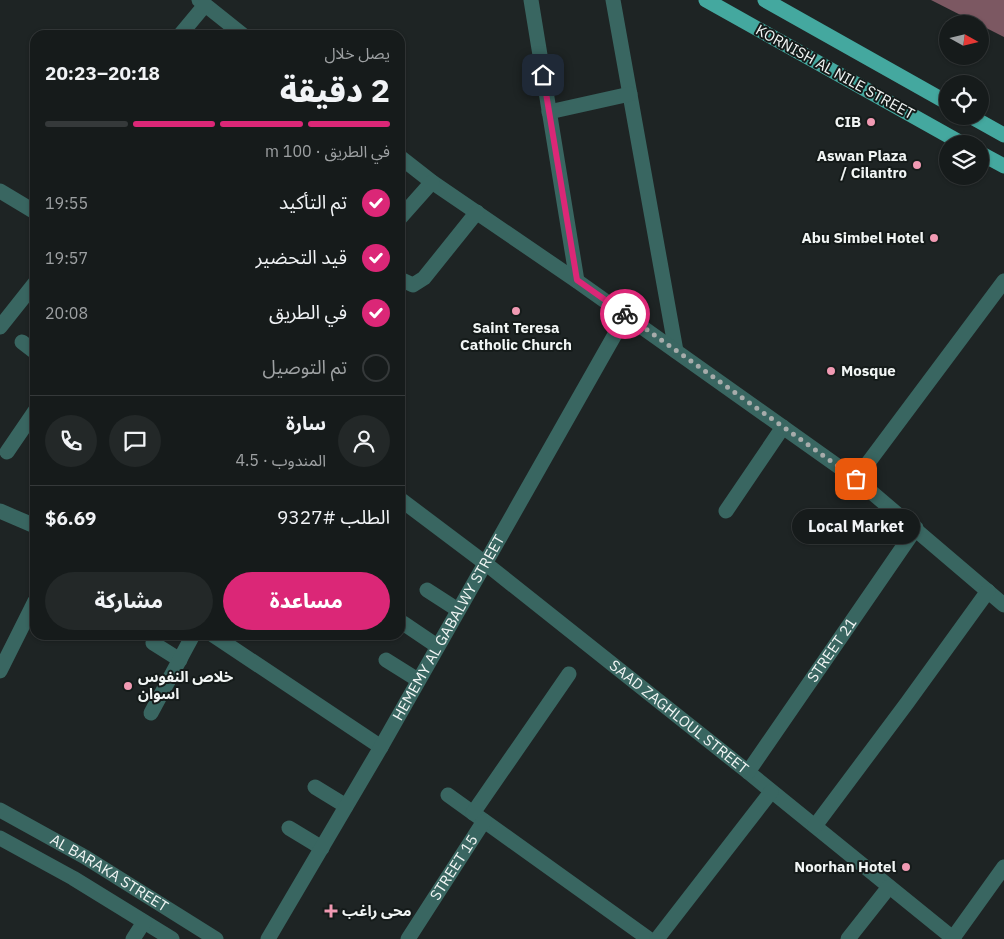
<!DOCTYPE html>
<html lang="ar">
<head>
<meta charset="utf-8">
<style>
  body { margin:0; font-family:"IBM Plex Sans","Noto Sans Arabic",sans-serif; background:#232828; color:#f1f3f6; direction:rtl; height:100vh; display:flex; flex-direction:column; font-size:19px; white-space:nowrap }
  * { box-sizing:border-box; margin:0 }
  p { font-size:16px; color:#9ea1a3 }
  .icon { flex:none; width:28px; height:28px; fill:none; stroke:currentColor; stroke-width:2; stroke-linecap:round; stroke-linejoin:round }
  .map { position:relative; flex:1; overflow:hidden; direction:ltr }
  .sheet { position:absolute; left:30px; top:30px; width:375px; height:610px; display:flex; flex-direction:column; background:#161b1b; border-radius:15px; box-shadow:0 1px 4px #0004,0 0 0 1px #35393a; direction:rtl }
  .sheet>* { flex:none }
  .needle { width:32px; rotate:98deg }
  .fabs { position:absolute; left:939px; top:15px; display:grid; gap:10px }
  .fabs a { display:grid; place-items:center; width:50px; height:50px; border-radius:50%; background:#161b1b; box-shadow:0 1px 4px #0004,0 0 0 1px #35393a; font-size:25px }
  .pin { position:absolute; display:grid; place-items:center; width:42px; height:42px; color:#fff; margin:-21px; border-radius:10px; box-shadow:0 2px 8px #0006 }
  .courier { position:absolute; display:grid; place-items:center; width:50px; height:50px; margin:-25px; border:4px solid #db2777; border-radius:50%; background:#fff; color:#222; box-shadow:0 1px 6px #0007 }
  .bubble { position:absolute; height:35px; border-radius:18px; background:#161b1b; box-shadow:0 1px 4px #0004,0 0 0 1px #35393a; font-size:16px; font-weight:800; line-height:35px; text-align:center; direction:rtl }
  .head em { font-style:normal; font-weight:800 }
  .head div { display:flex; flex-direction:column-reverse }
  .head { display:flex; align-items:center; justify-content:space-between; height:85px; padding:0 15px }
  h1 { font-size:32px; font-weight:800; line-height:38px }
  .bar { display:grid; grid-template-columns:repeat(4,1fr); gap:8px 5px; align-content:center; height:60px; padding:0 15px }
  .bar i { height:6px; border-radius:4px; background:#35393a }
  .bar .on { background:#db2777 }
  .bar p { grid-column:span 4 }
  .line { display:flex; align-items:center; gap:12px; padding:0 15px; border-top:1px solid #35393a }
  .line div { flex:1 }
  .round { display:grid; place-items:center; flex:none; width:52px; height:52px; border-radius:26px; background:#232828 }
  ol { padding:0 15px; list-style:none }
  li { display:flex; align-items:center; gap:15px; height:55px }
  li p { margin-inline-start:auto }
  li .icon { padding:5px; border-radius:50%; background:#db2777; color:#fff; stroke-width:4 }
  li:last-child { color:#9ea1a3 }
  li i { width:28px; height:28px; border:2px solid #35393a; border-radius:50% }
  .cta { display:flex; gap:10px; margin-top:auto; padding:10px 15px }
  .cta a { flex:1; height:58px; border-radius:30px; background:#db2777; color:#fff; font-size:20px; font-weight:800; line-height:58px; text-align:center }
  .cta a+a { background:#232828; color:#f1f3f6 }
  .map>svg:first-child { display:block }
  .water { fill:#7c5862 }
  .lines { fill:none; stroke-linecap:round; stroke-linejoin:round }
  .street { stroke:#396661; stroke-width:15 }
  .primary { stroke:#44a89f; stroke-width:15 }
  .done { stroke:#a7acab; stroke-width:5; stroke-dasharray:0 9 }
  .route { stroke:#db2777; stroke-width:6 }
  .poi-dot { fill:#f19ab3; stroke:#151b1a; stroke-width:2 }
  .labels { text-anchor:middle; stroke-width:4; stroke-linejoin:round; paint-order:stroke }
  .street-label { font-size:15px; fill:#f1f5f4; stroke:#151b1a }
  .poi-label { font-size:15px; font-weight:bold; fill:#f1f5f4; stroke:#151b1a; text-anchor:end }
</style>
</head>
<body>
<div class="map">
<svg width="1004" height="939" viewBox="0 0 1004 939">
  <rect width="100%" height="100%" fill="#1e2424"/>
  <path class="water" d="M 931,0 L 1004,0 L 1004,37 Z"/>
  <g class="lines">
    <g class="street">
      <path d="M 199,0 L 243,35"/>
      <path d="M 531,0 L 577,281"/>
      <path d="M 613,0 L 676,351"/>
      <path d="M 180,35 L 205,5"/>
      <path d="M 549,112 L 630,94"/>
      <path d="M 400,157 L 432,182 L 577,281 L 856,479 L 1004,605"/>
      <path d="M 0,191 L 35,212"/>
      <path d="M 400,218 L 432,182"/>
      <path d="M 400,279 L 413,285 L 424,278 L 477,212"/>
      <path d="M 0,327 L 35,283"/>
      <path d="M 22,342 L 35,352"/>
      <path d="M 7,452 L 35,411"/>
      <path d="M 856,479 L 1004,281"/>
      <path id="s1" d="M 400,499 L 485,563 L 748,772 L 954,939"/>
      <path d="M 0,511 L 35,526"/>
      <path d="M 726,511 L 783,427"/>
      <path d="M 427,590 L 458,610"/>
      <path d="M 403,623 L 437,646"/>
      <path d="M 213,635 L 381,747"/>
      <path d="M 153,643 L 180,660"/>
      <path d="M 386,660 L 418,680"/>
      <path d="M 0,671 L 35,601"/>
      <path d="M 151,713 L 193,635"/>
      <path id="s2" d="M 748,772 L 916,528"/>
      <path d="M 315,787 L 346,806"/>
      <path d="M 448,795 L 649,939"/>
      <path id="s3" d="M 0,810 L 85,857 L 216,939"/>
      <path d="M 473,813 L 569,674"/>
      <path d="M 815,826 L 907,703 L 988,591"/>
      <path d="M 289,828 L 322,848"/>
      <path d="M 0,838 L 73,878 L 172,939"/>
      <path d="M 953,938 L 1004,867"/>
      <path d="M 133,939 L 144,922"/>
      <path id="s4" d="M 268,939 L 381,747 L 626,315"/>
      <path id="s5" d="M 408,939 L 484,821"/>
      <path d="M 657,939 L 771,792"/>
      <path d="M 848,939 L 889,887"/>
    </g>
    <g class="primary">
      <path d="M 706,0 L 963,144"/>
      <path d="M 765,0 L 948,103"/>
      <path d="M 970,116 L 1004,135"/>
      <path d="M 980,153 L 1004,166"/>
    </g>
  </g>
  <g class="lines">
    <path class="done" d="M 625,314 L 856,479"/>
    <path class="route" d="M 543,75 L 577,280 L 625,314"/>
  </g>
  <g class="poi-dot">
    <circle cx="871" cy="122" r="5"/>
    <circle cx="917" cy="165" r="5"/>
    <circle cx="934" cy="238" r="5"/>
    <circle cx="516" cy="311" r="5"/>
    <circle cx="831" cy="371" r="5"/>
    <circle cx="128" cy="686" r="5"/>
    <circle cx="906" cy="867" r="5"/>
    <path d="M328.5 903.5h5v5h5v5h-5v5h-5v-5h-5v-5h5z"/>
  </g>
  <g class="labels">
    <g class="street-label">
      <text transform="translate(835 72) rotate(29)" y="5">KORNISH AL NILE STREET</text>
      <text dy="5" stroke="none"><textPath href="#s4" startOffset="360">HEMEMY AL GABALWY STREET</textPath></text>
      <text dy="5" stroke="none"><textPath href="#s2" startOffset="148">STREET 21</textPath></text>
      <text dy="5" stroke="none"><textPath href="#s1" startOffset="354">SAAD ZAGHLOUL STREET</textPath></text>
      <text dy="5" stroke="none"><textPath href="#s5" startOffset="85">STREET 15</textPath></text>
      <text dy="5" stroke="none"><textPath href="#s3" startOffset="126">AL BARAKA STREET</textPath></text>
    </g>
    <g class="poi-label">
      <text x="861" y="127">CIB</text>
      <text x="907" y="161">Aswan Plaza<tspan x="907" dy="17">/ Cilantro</tspan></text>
      <text x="924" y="243">Abu Simbel Hotel</text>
      <text x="516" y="333" text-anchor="middle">Saint Teresa<tspan x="516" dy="17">Catholic Church</tspan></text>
      <text x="841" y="376" text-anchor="start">Mosque</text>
      <text x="138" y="682" text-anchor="start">خلاص النفوس<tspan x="138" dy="17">اسوان</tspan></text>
      <text x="896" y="872">Noorhan Hotel</text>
      <text x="342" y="916" text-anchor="start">محى راغب</text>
    </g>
  </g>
</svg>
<div class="fabs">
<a><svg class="needle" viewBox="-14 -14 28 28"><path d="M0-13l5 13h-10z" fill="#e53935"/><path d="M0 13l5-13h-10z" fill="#9ea1a3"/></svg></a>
<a><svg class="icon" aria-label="locate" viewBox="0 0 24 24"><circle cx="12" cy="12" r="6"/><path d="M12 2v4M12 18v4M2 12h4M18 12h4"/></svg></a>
<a><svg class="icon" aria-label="layers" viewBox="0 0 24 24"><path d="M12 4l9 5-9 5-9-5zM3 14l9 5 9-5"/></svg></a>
</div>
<div class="pin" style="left:856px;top:479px;background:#ea580c"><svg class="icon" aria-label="bag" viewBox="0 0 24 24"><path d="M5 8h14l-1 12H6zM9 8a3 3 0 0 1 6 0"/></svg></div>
<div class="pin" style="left:543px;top:75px;background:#1f2937"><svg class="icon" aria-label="home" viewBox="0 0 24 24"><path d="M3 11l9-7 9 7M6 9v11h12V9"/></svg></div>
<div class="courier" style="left:625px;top:314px"><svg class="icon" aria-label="bike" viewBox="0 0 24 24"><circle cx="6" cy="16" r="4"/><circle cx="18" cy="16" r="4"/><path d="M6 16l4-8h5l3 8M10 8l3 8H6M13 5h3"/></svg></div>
<div class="bubble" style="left:792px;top:509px;width:128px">Local Market</div>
<section class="sheet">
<div class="head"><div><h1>2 دقيقة</h1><p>يصل خلال</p></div><em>20:18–20:23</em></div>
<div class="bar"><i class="on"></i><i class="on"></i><i class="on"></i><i></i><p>في الطريق · 100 m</p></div>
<ol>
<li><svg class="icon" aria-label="check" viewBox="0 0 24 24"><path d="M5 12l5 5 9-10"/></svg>تم التأكيد<p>19:55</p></li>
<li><svg class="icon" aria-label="check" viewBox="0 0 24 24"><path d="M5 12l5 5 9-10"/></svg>قيد التحضير<p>19:57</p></li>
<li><svg class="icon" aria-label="check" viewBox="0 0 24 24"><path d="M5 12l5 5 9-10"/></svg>في الطريق<p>20:08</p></li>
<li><i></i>تم التوصيل</li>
</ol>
<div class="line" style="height:90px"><a class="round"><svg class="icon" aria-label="person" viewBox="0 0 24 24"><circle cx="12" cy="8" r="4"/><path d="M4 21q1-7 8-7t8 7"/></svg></a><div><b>سارة</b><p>المندوب · 4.5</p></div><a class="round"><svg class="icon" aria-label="chat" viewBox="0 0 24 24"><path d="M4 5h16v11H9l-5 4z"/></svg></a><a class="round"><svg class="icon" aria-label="phone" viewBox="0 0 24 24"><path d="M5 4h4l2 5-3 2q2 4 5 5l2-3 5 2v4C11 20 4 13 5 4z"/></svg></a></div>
<div class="line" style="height:65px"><div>الطلب #9327</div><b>$6.69</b></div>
<div class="cta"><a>مساعدة</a><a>مشاركة</a></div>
</section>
</div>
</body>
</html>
